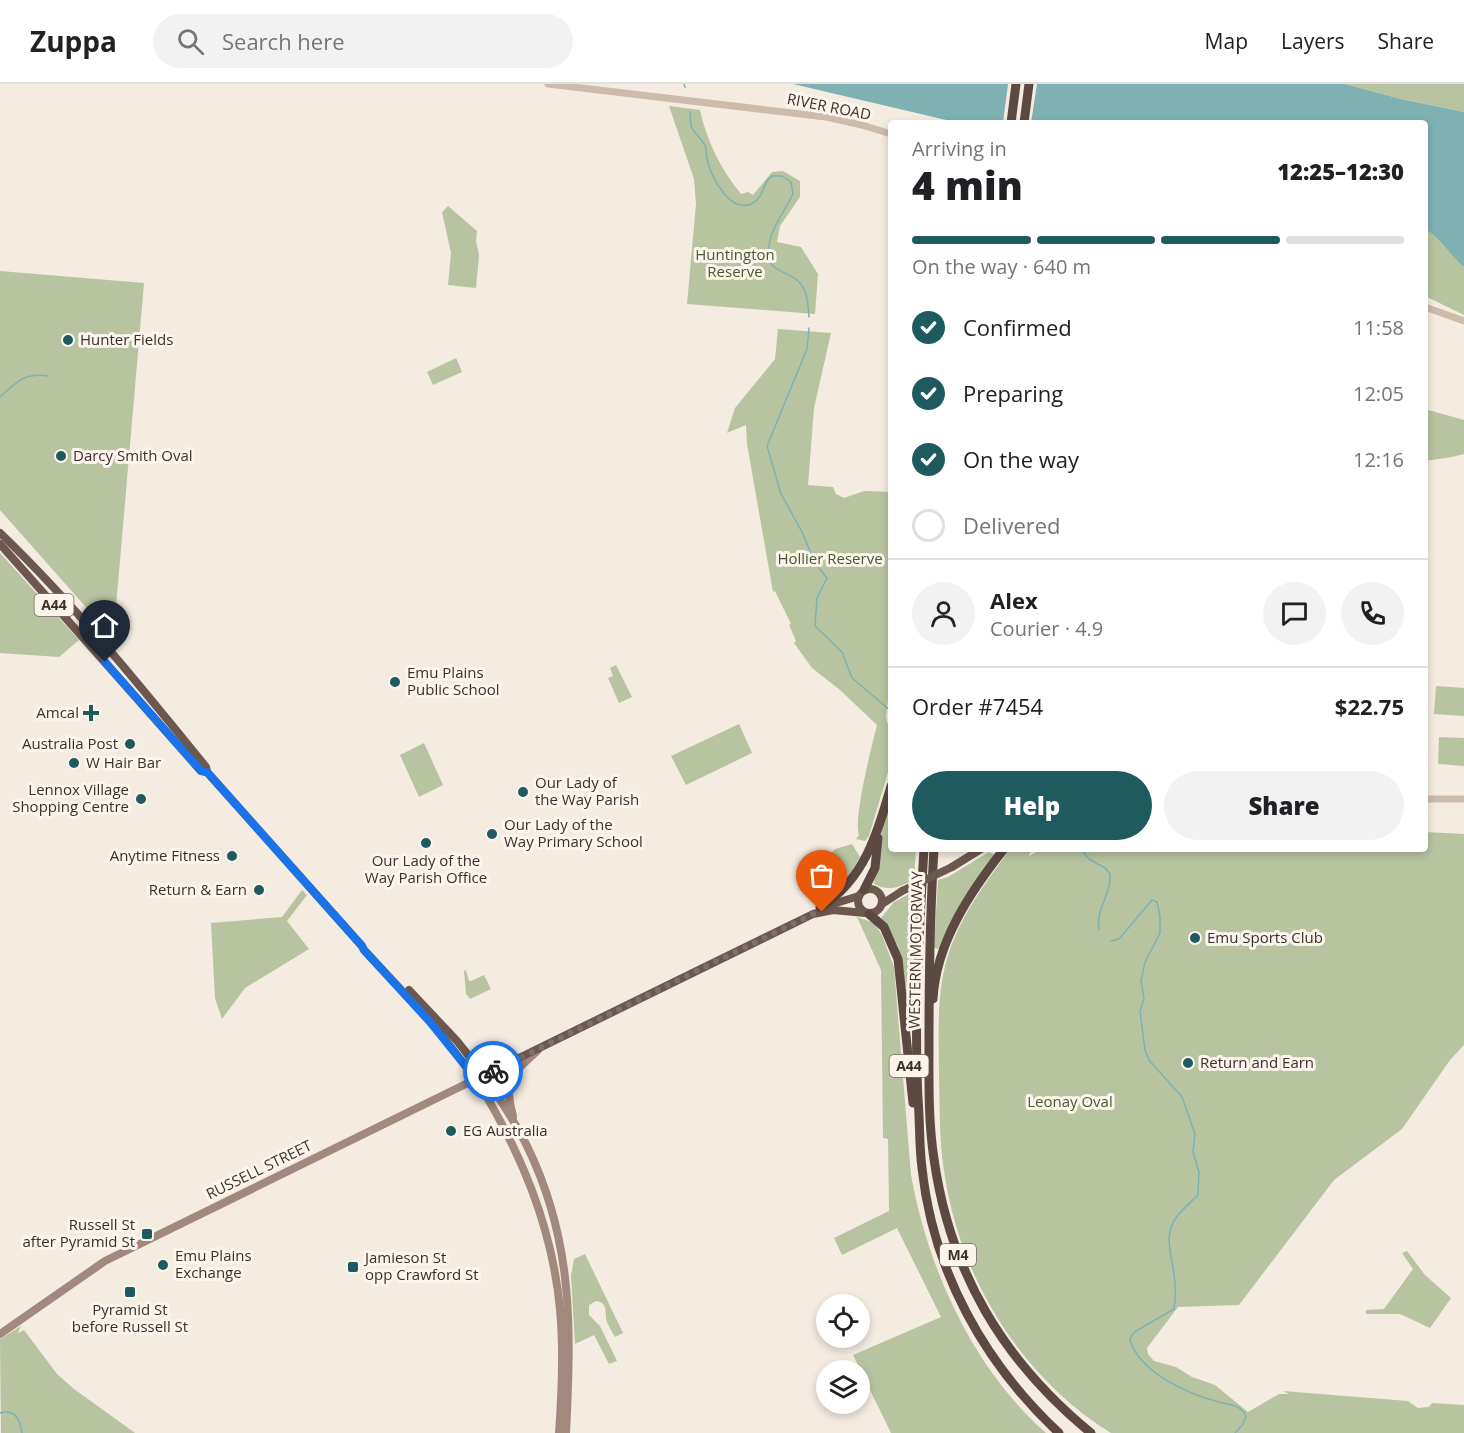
<!DOCTYPE html>
<html lang="en">
<head>
<meta charset="utf-8">
<style>
  body { margin:0; font-family:"Open Sans",sans-serif; background:#f2f2f2; color:#202124; height:100vh; display:flex; flex-direction:column; font-size:22px; white-space:nowrap }
  * { box-sizing:border-box; margin:0 }
  p { font-size:20px; color:#757577 }
  .icon { flex:none; width:33px; height:33px; fill:none; stroke:currentColor; stroke-width:2; stroke-linecap:round; stroke-linejoin:round }
  .map { position:relative; flex:1; overflow:hidden }
  .details { position:absolute; left:888px; top:36px; width:540px; height:732px; display:flex; flex-direction:column; background:#fff; border-radius:6px; box-shadow:0 3px 9px #0003 }
  .details>* { flex:none }
  .buttons { position:absolute; left:816px; top:1210px; display:grid; gap:12px }
  .buttons a { display:grid; place-items:center; width:54px; height:54px; border-radius:50%; background:#fff; box-shadow:0 3px 9px #0003; font-size:30px }
  .pin { position:absolute; display:grid; place-items:center; width:51px; height:51px; color:#fff; margin:-62px -26px; border-radius:50% 50% 50% 0; rotate:-45deg; box-shadow:0 0 6px #0007 }
  .pin .icon { rotate:45deg }
  .courier { position:absolute; display:grid; place-items:center; width:60px; height:60px; margin:-30px; border:4px solid #1a73e8; border-radius:50%; background:#fff; color:#222; box-shadow:0 2px 8px #0007 }
  .headline em { font-style:normal; font-weight:800 }
  .headline div { display:flex; flex-direction:column-reverse }
  .headline { display:flex; align-items:center; justify-content:space-between; height:102px; padding:0 24px }
  h1 { font-size:39px; font-weight:800; line-height:45px }
  .bar { display:grid; grid-template-columns:repeat(4,1fr); gap:9px 6px; align-content:center; height:72px; padding:0 24px }
  .bar i { height:8px; border-radius:4px; background:#e0e0e0 }
  .bar .active { background:#1f5a5e }
  .bar p { grid-column:span 4 }
  .line { display:flex; align-items:center; gap:15px; padding:0 24px; border-top:2px solid #e0e0e0 }
  .line div { flex:1 }
  .round { display:grid; place-items:center; flex:none; width:63px; height:63px; border-radius:32px; background:#f2f2f2 }
  ol { padding:0 24px; list-style:none }
  li { display:flex; align-items:center; gap:18px; height:66px }
  li p { margin-inline-start:auto }
  li .icon { padding:6px; border-radius:50%; background:#1f5a5e; color:#fff; stroke-width:4 }
  li:last-child { color:#757577 }
  li i { width:33px; height:33px; border:3px solid #e0e0e0; border-radius:50% }
  .action { display:flex; gap:12px; margin-top:auto; padding:12px 24px }
  .action a { flex:1; height:69px; border-radius:36px; background:#1f5a5e; color:#fff; font-size:24px; font-weight:800; line-height:69px; text-align:center }
  .action a+a { background:#f2f2f2; color:#202124 }
  header { display:flex; align-items:center; gap:36px; box-sizing:border-box; height:84px; padding:0 30px; background:#fff; border-bottom:2px solid #e0e0e0 }
  header strong { font-size:28px }
  nav { display:flex; gap:33px; margin-inline-start:auto; font-size:21px }
  .search { width:420px; height:54px; background:#f2f2f2; display:flex; align-items:center; gap:15px; box-sizing:border-box; padding:0 21px; border-radius:33px; color:#757577; font-size:22px }
  .map>svg:first-child { display:block }
  .green { fill:#b8c4a0 }
  .water { fill:#7fb0b2 }
  .pier { fill:#f4ebe1 }
  .lines { fill:none; stroke-linecap:round; stroke-linejoin:round }
  .stream { stroke:#7fb0b2; stroke-width:1.5 }
  .tertiary { stroke:#cdbbac; stroke-width:7 }
  .secondary { stroke:#a18a7d; stroke-width:8 }
  .trunk { stroke:#6c584f; stroke-width:8 }
  .motorway { stroke:#5c4a42; stroke-width:9 }
  .trunk-bridge { stroke:#6c584f; stroke-width:8 }
  .done { stroke:#7c716b; stroke-width:6; stroke-dasharray:0 10.8 }
  .route { stroke:#1a73e8; stroke-width:8 }
  .poi-dot { fill:#1f5a5e; stroke:#fbf5ee; stroke-width:2 }
  .labels { text-anchor:middle; stroke-width:6; stroke-linejoin:round; paint-order:stroke }
  .shield { fill:#fbf5ee; stroke:#756b66; stroke-width:1.5 }
  .shield-label { font-size:14px; font-weight:bold; fill:#3b302b }
  .street-label { font-size:15px; fill:#3b302b; stroke:#fbf5ee }
  .park-label { font-size:15px; fill:#4a5a2e; stroke:#fbf5ee }
  .poi-label { font-size:15px; fill:#3b302b; stroke:#fbf5ee; text-anchor:start }
</style>
</head>
<body>
<header>
<strong>Zuppa</strong>
<div class="search"><svg class="icon" aria-label="search" viewBox="0 0 24 24"><circle cx="10" cy="10" r="6"/><path d="M15 15l6 6"/></svg>Search here</div>
<nav><a>Map</a><a>Layers</a><a>Share</a></nav>
</header>
<div class="map">
<svg width="1464" height="1349" viewBox="0 0 1464 1349">
  <rect width="100%" height="100%" fill="#f4ebe1"/>
  <g class="green">
    <path d="M 1345,0 L 1464,0 L 1464,28 L 1401,15 Z"/>
    <path d="M 669,22 L 700,26 C 706,55 721,86 741,110 L 748,108 L 753,111 L 772,88 L 783,87 L 800,97 L 800,113 L 780,142 L 777,158 L 801,163 L 818,190 L 815,230 L 687,220 L 696,120 L 694,95 Z"/>
    <path d="M 448,122 L 477,147 L 476,157 L 479,171 L 476,204 L 448,201 L 451,169 L 442,128 Z"/>
    <path d="M 1425,145 C 1442,155 1449,171 1464,183 L 1464,231 L 1425,212 Z"/>
    <path d="M 0,187 L 144,199 L 116,523 L 99,538 L 0,426 Z"/>
    <path d="M 778,245 L 831,249 L 814,324 L 808,401 L 833,403 L 836,410 L 844,414 L 864,407 L 891,408 L 891,592 L 886,632 L 887,639 L 891,641 L 891,678 L 869,752 L 865,757 L 856,755 L 859,751 C 853,735 872,661 877,641 L 840,606 L 812,584 L 794,559 L 796,557 L 789,541 L 791,540 L 775,507 L 773,508 L 747,360 L 746,341 L 727,349 L 735,324 L 775,275 Z"/>
    <path d="M 456,274 L 462,288 L 433,301 L 427,288 Z"/>
    <path d="M 1425,325 L 1464,336 L 1464,370 L 1452,373 L 1425,377 Z"/>
    <path d="M 0,469 L 79,556 L 59,573 L 0,569 Z"/>
    <path d="M 616,581 L 632,613 L 619,619 L 608,594 L 613,592 L 610,584 Z"/>
    <path d="M 1436,602 L 1464,604 L 1464,632 L 1434,630 Z"/>
    <path d="M 739,640 L 752,669 L 686,701 L 671,672 Z"/>
    <path d="M 1439,653 L 1464,654 L 1464,682 L 1438,680 Z"/>
    <path d="M 424,659 L 443,701 L 419,713 L 400,671 Z"/>
    <path d="M 891,713 L 891,765 L 916,765 L 914,796 C 899,803 889,808 874,800 L 879,757 Z"/>
    <path d="M 1425,748 L 1464,750 L 1464,961 L 1450,976 L 1402,1045 L 1334,1096 L 1239,1221 L 1178,1223 L 1147,1264 L 1148,1270 L 1154,1277 L 1176,1283 L 1192,1293 L 1215,1301 L 1248,1328 L 1279,1310 L 1289,1310 L 1283,1307 L 1408,1317 L 1418,1324 L 1429,1323 L 1432,1319 L 1464,1321 L 1464,1349 L 1111,1349 C 1022,1294 961,1196 945,1093 C 939,1060 940,1026 939,993 C 939,954 936,912 947,875 C 959,833 985,800 1010,765 L 1031,765 L 1029,772 L 1042,765 L 1425,765 Z"/>
    <path d="M 852,760 L 860,773 L 847,795 L 829,812 L 829,798 L 837,783 L 832,768 L 835,765 Z"/>
    <path d="M 989,768 L 994,771 C 972,803 953,828 940,865 L 934,864 L 938,796 L 948,793 Z"/>
    <path d="M 302,806 L 307,811 L 287,837 L 309,865 L 245,904 L 222,935 L 215,914 L 211,839 L 282,833 Z"/>
    <path d="M 913,808 L 911,931 L 909,932 L 898,862 L 881,834 L 894,818 Z"/>
    <path d="M 857,833 L 874,839 L 882,851 L 894,883 L 911,1091 C 928,1185 973,1285 1046,1349 L 891,1349 L 853,1271 L 941,1233 L 897,1144 L 842,1171 L 834,1154 L 889,1127 L 888,1055 L 883,1054 L 881,886 Z"/>
    <path d="M 466,886 L 469,897 L 471,897 L 484,891 L 491,905 L 470,915 L 466,910 L 464,887 Z"/>
    <path d="M 1407,1167 L 1425,1191 L 1451,1214 L 1430,1244 L 1400,1230 L 1366,1230 L 1366,1226 L 1384,1225 L 1413,1185 L 1402,1169 Z"/>
    <path d="M 585,1170 L 623,1249 L 615,1253 C 612,1248 609,1243 607,1238 C 604,1228 609,1219 596,1217 L 589,1221 L 589,1231 L 600,1242 L 617,1277 L 609,1280 L 594,1251 L 575,1260 L 571,1192 L 574,1175 Z"/>
    <path d="M 21,1242 L 18,1249 L 24,1246 L 57,1290 L 74,1305 L 135,1349 L 1,1349 L 0,1255 Z"/>
  </g>
  <path class="water" d="M 793,0 L 1345,0 L 1401,15 L 1464,28 L 1464,183 C 1449,171 1442,155 1425,145 L 1425,39 L 959,39 Z"/>
  <path class="pier" d="M 1008,0 L 1037,0 L 1031,39 L 1003,39 Z"/>
  <g class="lines">
    <g class="stream">
      <path d="M 684,0 L 685,3"/>
      <path d="M 690,28 C 691,32 690,38 691,42 C 694,49 701,55 705,61 C 707,66 706,70 707,75 C 711,92 729,129 751,120 C 766,113 761,99 772,92 L 782,92 L 791,98 L 793,110 C 785,127 772,142 769,161 C 764,190 787,185 799,198 C 808,208 808,220 809,233"/>
      <path d="M 809,244 L 807,265 L 767,362 L 781,410 L 802,448 L 815,479 L 827,494 L 817,514 L 815,542 L 842,568 L 852,594 L 891,627"/>
      <path d="M 0,313 C 17,298 24,288 48,292"/>
      <path d="M 1081,765 L 1089,775 L 1105,784 L 1110,790 C 1112,810 1095,825 1099,846"/>
      <path d="M 1111,857 L 1119,855 L 1152,816 L 1157,818 L 1160,832 L 1160,849 L 1145,878 L 1141,897 L 1144,914 L 1140,927 L 1145,966 L 1149,976 L 1182,1013 L 1195,1050 L 1193,1068 L 1199,1088 L 1198,1111 C 1191,1118 1184,1124 1178,1131 C 1162,1152 1172,1169 1174,1191 C 1176,1203 1176,1213 1174,1225 L 1136,1247 L 1132,1251 L 1130,1256 C 1140,1289 1188,1310 1219,1318 C 1231,1322 1239,1319 1246,1332 L 1243,1340 L 1235,1349"/>
      <path d="M 0,1329 C 15,1325 20,1335 22,1349"/>
    </g>
    <g class="tertiary">
      <path d="M 548,0 L 826,33 L 862,41 L 891,50"/>
      <path d="M 1425,223 L 1464,237"/>
      <path d="M 1425,715 L 1464,715"/>
    </g>
    <g class="secondary">
      <path d="M 484,991 C 499,1014 515,1037 527,1062 C 574,1158 571,1246 566,1349"/>
      <path d="M 513,1032 C 503,994 511,992 538,966"/>
      <path d="M 0,1250 L 105,1177 L 476,995 C 520,1066 552,1141 560,1225 C 564,1267 562,1308 559,1349"/>
    </g>
    <g class="trunk">
      <path d="M 0,449 C 74,520 142,604 206,683 L 207,688"/>
      <path d="M 0,460 L 201,687 L 207,688 L 362,862 L 364,866 L 431,938 L 476,995 L 813,830 L 833,826 L 865,829"/>
      <path d="M 952,783 L 981,765"/>
      <circle cx="870" cy="817" r="12"/>
      <path d="M 882,820 L 902,807"/>
      <path d="M 823,823 L 859,812"/>
      <path d="M 409,906 L 457,957 L 484,991"/>
    </g>
    <g class="motorway">
      <path d="M 1011,39 L 1016,0"/>
      <path d="M 1024,39 L 1029,0"/>
      <path d="M 924,765 C 919,848 914,932 918,1015 C 920,1038 919,1061 922,1084 C 933,1187 984,1279 1059,1349"/>
      <path d="M 934,765 C 930,829 929,892 929,956 C 929,996 928,1036 934,1075 C 950,1188 1003,1277 1091,1349"/>
      <path d="M 864,806 L 875,784 L 878,754"/>
      <path d="M 820,823 C 864,797 878,748 891,702"/>
      <path d="M 869,830 L 884,843 L 898,875 L 913,1019"/>
      <path d="M 933,915 C 936,859 970,808 1004,765"/>
    </g>
    <path class="trunk-bridge" d="M 902,807 L 952,783"/>
  </g>
  <g class="lines">
    <path class="done" d="M 493,987 L 813,830 L 822,828"/>
    <path class="route" d="M 105,578 L 201,687 L 207,688 L 362,862 L 364,866 L 430,938 L 476,995 L 493,987"/>
  </g>
  <g class="poi-dot">
    <circle cx="68" cy="256" r="6"/>
    <circle cx="61" cy="372" r="6"/>
    <circle cx="395" cy="598" r="6"/>
    <path d="M88 620h6v6h6v6h-6v6h-6v-6h-6v-6h6z"/>
    <circle cx="130" cy="660" r="6"/>
    <circle cx="74" cy="679" r="6"/>
    <circle cx="523" cy="708" r="6"/>
    <circle cx="141" cy="715" r="6"/>
    <circle cx="492" cy="750" r="6"/>
    <circle cx="426" cy="759" r="6"/>
    <circle cx="232" cy="772" r="6"/>
    <circle cx="259" cy="806" r="6"/>
    <circle cx="1195" cy="854" r="6"/>
    <circle cx="1188" cy="979" r="6"/>
    <circle cx="451" cy="1047" r="6"/>
    <rect x="141" y="1144" width="12" height="12" rx="3"/>
    <circle cx="163" cy="1181" r="6"/>
    <rect x="347" y="1177" width="12" height="12" rx="3"/>
    <rect x="124" y="1202" width="12" height="12" rx="3"/>
  </g>
  <g class="labels">
    <g class="shield">
      <rect x="34.5" y="510" width="39" height="22" rx="4.5"/>
      <rect x="889.5" y="971" width="39" height="22" rx="4.5"/>
      <rect x="940" y="1160" width="36" height="22" rx="4.5"/>
    </g>
    <g class="shield-label">
      <text x="54" y="526">A44</text>
      <text x="909" y="987">A44</text>
      <text x="958" y="1176">M4</text>
    </g>
    <g class="street-label">
      <text transform="translate(829 23) rotate(11)" y="5">RIVER ROAD</text>
      <text transform="translate(916 866) rotate(-89)" y="5">WESTERN MOTORWAY</text>
      <text transform="translate(259 1086) rotate(-26)" y="5">RUSSELL STREET</text>
    </g>
    <g class="park-label">
      <text x="735" y="176">Huntington<tspan x="735" dy="17">Reserve</tspan></text>
      <text x="830" y="480">Hollier Reserve</text>
      <text x="1070" y="1023">Leonay Oval</text>
    </g>
    <g class="poi-label">
      <text x="80" y="261">Hunter Fields</text>
      <text x="73" y="377">Darcy Smith Oval</text>
      <text x="407" y="594">Emu Plains<tspan x="407" dy="17">Public School</tspan></text>
      <text x="79" y="634" text-anchor="end">Amcal</text>
      <text x="118" y="665" text-anchor="end">Australia Post</text>
      <text x="86" y="684">W Hair Bar</text>
      <text x="535" y="704">Our Lady of<tspan x="535" dy="17">the Way Parish</tspan></text>
      <text x="129" y="711" text-anchor="end">Lennox Village<tspan x="129" dy="17">Shopping Centre</tspan></text>
      <text x="504" y="746">Our Lady of the<tspan x="504" dy="17">Way Primary School</tspan></text>
      <text x="220" y="777" text-anchor="end">Anytime Fitness</text>
      <text x="426" y="782" text-anchor="middle">Our Lady of the<tspan x="426" dy="17">Way Parish Office</tspan></text>
      <text x="247" y="811" text-anchor="end">Return &amp; Earn</text>
      <text x="1207" y="859">Emu Sports Club</text>
      <text x="1200" y="984">Return and Earn</text>
      <text x="463" y="1052">EG Australia</text>
      <text x="135" y="1146" text-anchor="end">Russell St<tspan x="135" dy="17">after Pyramid St</tspan></text>
      <text x="175" y="1177">Emu Plains<tspan x="175" dy="17">Exchange</tspan></text>
      <text x="365" y="1179">Jamieson St<tspan x="365" dy="17">opp Crawford St</tspan></text>
      <text x="130" y="1231" text-anchor="middle">Pyramid St<tspan x="130" dy="17">before Russell St</tspan></text>
    </g>
  </g>
</svg>
<div class="buttons">
<a><svg class="icon" aria-label="locate" viewBox="0 0 24 24"><circle cx="12" cy="12" r="6"/><path d="M12 2v4M12 18v4M2 12h4M18 12h4"/></svg></a>
<a><svg class="icon" aria-label="layers" viewBox="0 0 24 24"><path d="M12 4l9 5-9 5-9-5zM3 14l9 5 9-5"/></svg></a>
</div>
<div class="pin" style="left:822px;top:828px;background:#ea580c"><svg class="icon" aria-label="bag" viewBox="0 0 24 24"><path d="M5 8h14l-1 12H6zM9 8a3 3 0 0 1 6 0"/></svg></div>
<div class="pin" style="left:105px;top:578px;background:#1f2937"><svg class="icon" aria-label="home" viewBox="0 0 24 24"><path d="M3 11l9-7 9 7M6 9v11h12V9"/></svg></div>
<div class="courier" style="left:493px;top:987px"><svg class="icon" aria-label="bike" viewBox="0 0 24 24"><circle cx="6" cy="16" r="4"/><circle cx="18" cy="16" r="4"/><path d="M6 16l4-8h5l3 8M10 8l3 8H6M13 5h3"/></svg></div>
<section class="details">
<div class="headline"><div><h1>4 min</h1><p>Arriving in</p></div><em>12:25–12:30</em></div>
<div class="bar"><i class="active"></i><i class="active"></i><i class="active"></i><i></i><p>On the way · 640 m</p></div>
<ol>
<li><svg class="icon" aria-label="check" viewBox="0 0 24 24"><path d="M5 12l5 5 9-10"/></svg>Confirmed<p>11:58</p></li>
<li><svg class="icon" aria-label="check" viewBox="0 0 24 24"><path d="M5 12l5 5 9-10"/></svg>Preparing<p>12:05</p></li>
<li><svg class="icon" aria-label="check" viewBox="0 0 24 24"><path d="M5 12l5 5 9-10"/></svg>On the way<p>12:16</p></li>
<li><i></i>Delivered</li>
</ol>
<div class="line" style="height:108px"><a class="round"><svg class="icon" aria-label="person" viewBox="0 0 24 24"><circle cx="12" cy="8" r="4"/><path d="M4 21q1-7 8-7t8 7"/></svg></a><div><b>Alex</b><p>Courier · 4.9</p></div><a class="round"><svg class="icon" aria-label="chat" viewBox="0 0 24 24"><path d="M4 5h16v11H9l-5 4z"/></svg></a><a class="round"><svg class="icon" aria-label="phone" viewBox="0 0 24 24"><path d="M5 4h4l2 5-3 2q2 4 5 5l2-3 5 2v4C11 20 4 13 5 4z"/></svg></a></div>
<div class="line" style="height:78px"><div>Order #7454</div><b>$22.75</b></div>
<div class="action"><a>Help</a><a>Share</a></div>
</section>
</div>
</body>
</html>
